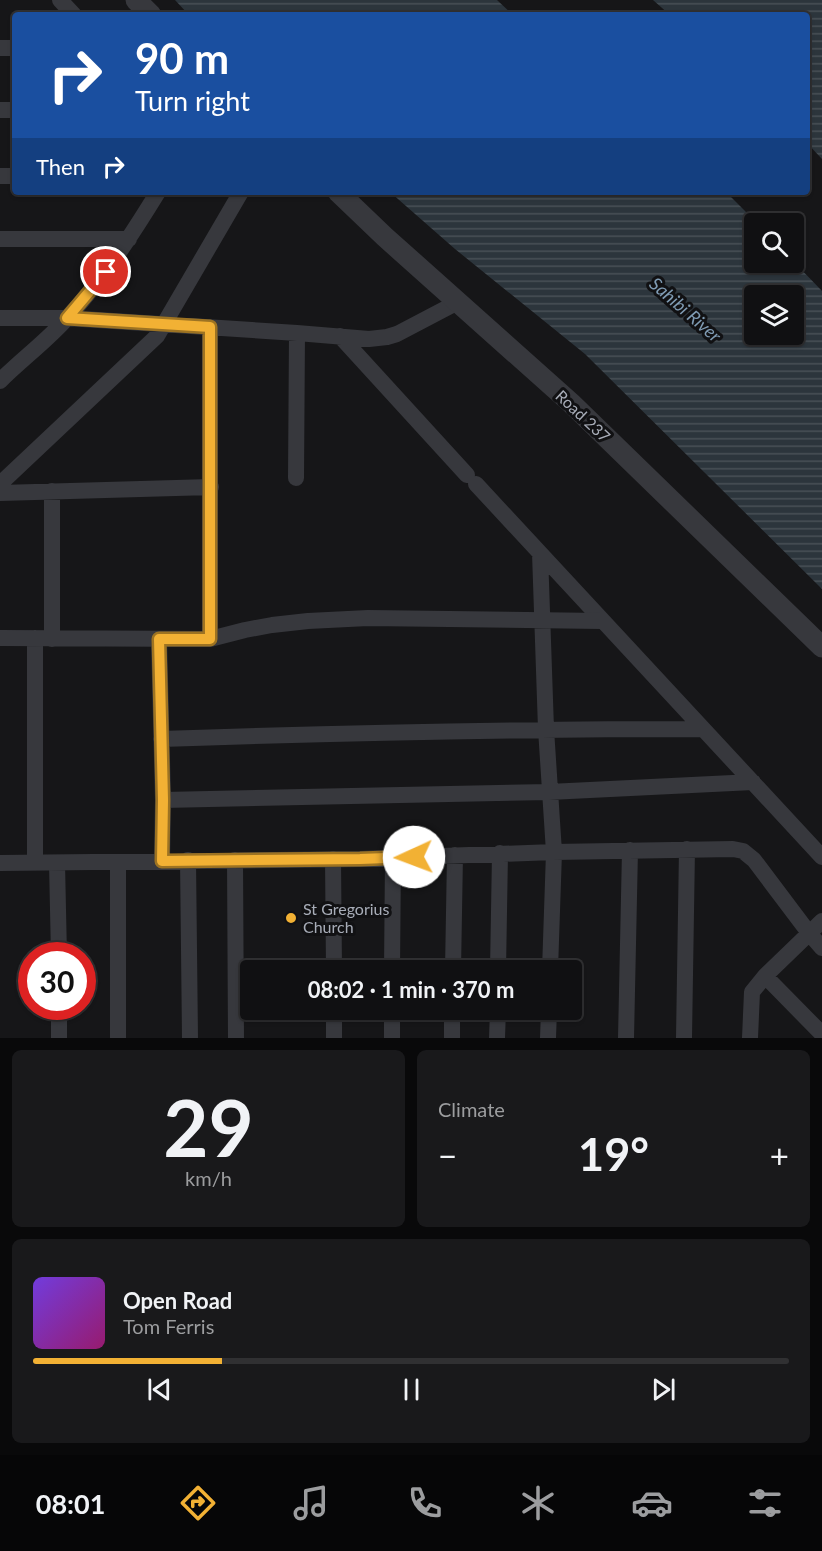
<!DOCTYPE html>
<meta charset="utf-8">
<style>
body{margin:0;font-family:Lato,sans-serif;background:#19191b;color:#f1f3f6;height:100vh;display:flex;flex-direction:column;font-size:22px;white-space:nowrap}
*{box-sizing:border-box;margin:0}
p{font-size:20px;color:#9c9d9f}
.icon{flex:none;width:33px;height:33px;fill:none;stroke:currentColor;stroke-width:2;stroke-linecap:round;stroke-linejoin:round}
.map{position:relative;height:1038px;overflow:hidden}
.panel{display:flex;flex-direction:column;gap:12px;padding:12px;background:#09090a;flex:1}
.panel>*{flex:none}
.guide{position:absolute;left:12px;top:12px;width:798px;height:183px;border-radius:6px;box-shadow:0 2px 4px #0004,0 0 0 2px #303032;background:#1a4fa0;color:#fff;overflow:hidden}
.buttons{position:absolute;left:744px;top:213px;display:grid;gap:12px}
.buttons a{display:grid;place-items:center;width:60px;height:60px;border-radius:6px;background:#101012;box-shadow:0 2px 4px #0004,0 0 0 2px #303032;font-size:30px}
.speed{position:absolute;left:18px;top:942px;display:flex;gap:12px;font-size:30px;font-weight:700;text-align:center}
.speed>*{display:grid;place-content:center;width:78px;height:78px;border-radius:50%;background:#101012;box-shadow:0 2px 4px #0004,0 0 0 2px #303032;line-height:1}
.speed .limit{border:9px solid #d22;background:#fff;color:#111}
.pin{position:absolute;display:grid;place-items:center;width:51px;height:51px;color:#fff;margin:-26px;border:3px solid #fff;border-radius:50%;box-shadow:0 2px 6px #0007}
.me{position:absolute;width:66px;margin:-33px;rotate:268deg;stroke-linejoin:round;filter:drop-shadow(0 0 4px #0008)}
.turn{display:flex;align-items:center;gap:21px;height:126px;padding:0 24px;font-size:27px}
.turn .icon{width:78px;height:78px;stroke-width:2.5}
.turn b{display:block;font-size:42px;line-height:51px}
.then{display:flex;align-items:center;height:57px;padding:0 24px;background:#0003;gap:12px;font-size:22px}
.big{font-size:45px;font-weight:700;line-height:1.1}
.panel .tile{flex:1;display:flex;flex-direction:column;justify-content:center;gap:9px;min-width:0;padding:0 21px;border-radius:9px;background:#19191b}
.panel .dial{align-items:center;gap:0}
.dial b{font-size:78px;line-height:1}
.song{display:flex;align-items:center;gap:18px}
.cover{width:72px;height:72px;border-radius:9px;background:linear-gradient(135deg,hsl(260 70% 55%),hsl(320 70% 35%))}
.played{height:6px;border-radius:3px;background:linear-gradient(90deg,#f2b134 25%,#303032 25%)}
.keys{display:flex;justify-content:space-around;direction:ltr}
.heat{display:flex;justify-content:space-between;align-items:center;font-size:33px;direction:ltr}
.panel .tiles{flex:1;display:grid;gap:12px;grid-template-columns:1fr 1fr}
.tile:last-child{grid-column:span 2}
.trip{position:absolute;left:240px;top:960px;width:342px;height:60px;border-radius:6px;background:#101012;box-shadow:0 2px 4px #0004,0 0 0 2px #303032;font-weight:700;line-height:60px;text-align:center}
.tab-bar{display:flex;height:96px;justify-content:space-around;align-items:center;background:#060607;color:#9c9d9f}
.tab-bar .icon{width:42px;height:42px}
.tab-bar .current{color:#f2b134}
.tab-bar b{font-size:27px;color:#f1f3f6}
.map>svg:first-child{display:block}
.water{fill:url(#water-rules);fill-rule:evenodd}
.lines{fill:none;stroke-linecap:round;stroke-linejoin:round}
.minor{stroke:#37383d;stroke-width:16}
.tertiary{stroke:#37383d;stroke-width:21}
.route-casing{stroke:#9d7322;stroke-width:15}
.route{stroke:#f2b134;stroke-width:10}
.poi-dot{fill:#f2b134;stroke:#111113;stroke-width:2}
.labels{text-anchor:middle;stroke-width:6;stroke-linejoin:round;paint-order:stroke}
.street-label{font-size:16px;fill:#a8adb8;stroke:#111113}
.poi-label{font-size:16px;fill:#a8adb8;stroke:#111113;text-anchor:start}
.water-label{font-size:18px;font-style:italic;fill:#7f9bb3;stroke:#111113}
</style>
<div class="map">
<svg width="822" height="1038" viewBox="0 0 822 1038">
<defs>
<pattern id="water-rules" width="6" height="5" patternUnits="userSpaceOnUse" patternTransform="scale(1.5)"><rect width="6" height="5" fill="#2c353c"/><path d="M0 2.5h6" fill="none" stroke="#485056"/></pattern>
</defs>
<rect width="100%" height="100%" fill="#161618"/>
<path class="water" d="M175,0H497L513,15H189Z
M653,0H822V159L807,143V15H670Z
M390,192H725L729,195L757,223L754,224V262H794L822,291V589L585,354L455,249ZM754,296H794V334H754Z"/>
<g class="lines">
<path class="minor" d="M60,0L74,15
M0,48H15
M0,110H15
M0,176H15
M0,239H129
M0,318H67L297,333L369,339L387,337L397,334L458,302
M210,327V639
M340,336L467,475
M0,381C22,359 48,340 68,317C103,279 131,236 158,192
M296,478L297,333
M0,484L157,336L241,192
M476,484L822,857
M0,493L211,487
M540,553L546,729L554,852L550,970
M0,638L210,639L245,630L272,625L308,621L368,618L602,621
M52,639V491
M159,639L163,800L162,861
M161,739C342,733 522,729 703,729
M163,800L549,792L753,782
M333,859L334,970
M188,860L190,1038
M235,860L236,1038
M118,862V1038
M0,863L360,859L554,852L733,849L743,851L754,860L809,933L822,948
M35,863V638
M57,863L59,956
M392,970L393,857
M453,970L455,855
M498,970L500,853
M765,976L822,1034
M59,1006V1038
M334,1010V1038
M392,1038V1010
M452,1038V1010
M497,1038L498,1010
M548,1038L549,1010
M626,1038L630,850
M684,1038L687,849
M750,1038L752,992L765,976L822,921"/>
<path class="tertiary" d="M136,0L151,15
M338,192L385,237L571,403L822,647"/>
</g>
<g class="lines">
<g class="route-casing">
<path id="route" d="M106,272L67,318L210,327V639H159L163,800L162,861L360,859L414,857"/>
</g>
<use href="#route" class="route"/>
</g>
<circle class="poi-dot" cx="291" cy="918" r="6"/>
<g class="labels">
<g class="street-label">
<text transform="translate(583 416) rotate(43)" y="6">Road 237</text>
</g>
<g class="poi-label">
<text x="303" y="915">St Gregorius<tspan x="303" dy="18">Church</tspan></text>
</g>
<g class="water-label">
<text transform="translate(685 310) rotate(41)" y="6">Sahibi River</text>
</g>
</g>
</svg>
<div class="buttons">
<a><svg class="icon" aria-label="search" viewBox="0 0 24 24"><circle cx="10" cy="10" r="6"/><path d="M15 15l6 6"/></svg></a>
<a><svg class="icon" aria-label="layers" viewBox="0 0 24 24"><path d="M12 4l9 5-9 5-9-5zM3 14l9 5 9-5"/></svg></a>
</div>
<div class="speed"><div class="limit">30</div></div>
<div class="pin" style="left:106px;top:272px;background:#d93025"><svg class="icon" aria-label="arrive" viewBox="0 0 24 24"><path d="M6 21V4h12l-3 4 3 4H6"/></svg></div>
<svg class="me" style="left:414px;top:857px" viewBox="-20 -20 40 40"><circle r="19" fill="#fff"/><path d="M0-13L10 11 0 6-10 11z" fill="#f2b134"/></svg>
<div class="trip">08:02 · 1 min · 370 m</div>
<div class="guide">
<div class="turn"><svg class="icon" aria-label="right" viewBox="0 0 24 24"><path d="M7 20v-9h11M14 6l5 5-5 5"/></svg><div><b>90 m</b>Turn right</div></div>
<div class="then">Then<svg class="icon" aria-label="right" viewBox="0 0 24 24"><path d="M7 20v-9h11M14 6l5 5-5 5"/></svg></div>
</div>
</div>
<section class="panel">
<div class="tiles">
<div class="tile dial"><b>29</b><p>km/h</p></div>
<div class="tile"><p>Climate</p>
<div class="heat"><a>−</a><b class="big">19°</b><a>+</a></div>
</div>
<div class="tile">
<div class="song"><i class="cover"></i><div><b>Open Road</b><p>Tom Ferris</p></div></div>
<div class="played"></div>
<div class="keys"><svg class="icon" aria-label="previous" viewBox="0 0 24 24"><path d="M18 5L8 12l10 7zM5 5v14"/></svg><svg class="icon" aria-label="pause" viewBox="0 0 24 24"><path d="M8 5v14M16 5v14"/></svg><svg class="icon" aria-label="next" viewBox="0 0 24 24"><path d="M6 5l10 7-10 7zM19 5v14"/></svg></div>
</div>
</div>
</section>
<nav class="tab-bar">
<b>08:01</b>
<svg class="icon current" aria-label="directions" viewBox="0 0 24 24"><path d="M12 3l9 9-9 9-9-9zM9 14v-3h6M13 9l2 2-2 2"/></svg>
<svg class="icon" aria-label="music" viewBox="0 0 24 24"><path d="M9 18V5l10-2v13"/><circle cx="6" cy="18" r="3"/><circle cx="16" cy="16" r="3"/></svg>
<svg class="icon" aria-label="phone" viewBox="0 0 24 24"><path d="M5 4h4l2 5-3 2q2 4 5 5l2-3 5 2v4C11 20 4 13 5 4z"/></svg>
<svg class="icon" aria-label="climate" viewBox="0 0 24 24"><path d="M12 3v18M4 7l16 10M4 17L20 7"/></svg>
<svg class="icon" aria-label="car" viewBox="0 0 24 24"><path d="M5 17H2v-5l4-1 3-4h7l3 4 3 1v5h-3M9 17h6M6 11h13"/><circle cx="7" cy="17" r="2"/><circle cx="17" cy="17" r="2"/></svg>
<svg class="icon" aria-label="filters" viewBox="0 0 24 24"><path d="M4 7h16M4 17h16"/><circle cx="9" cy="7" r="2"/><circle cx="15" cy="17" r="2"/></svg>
</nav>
